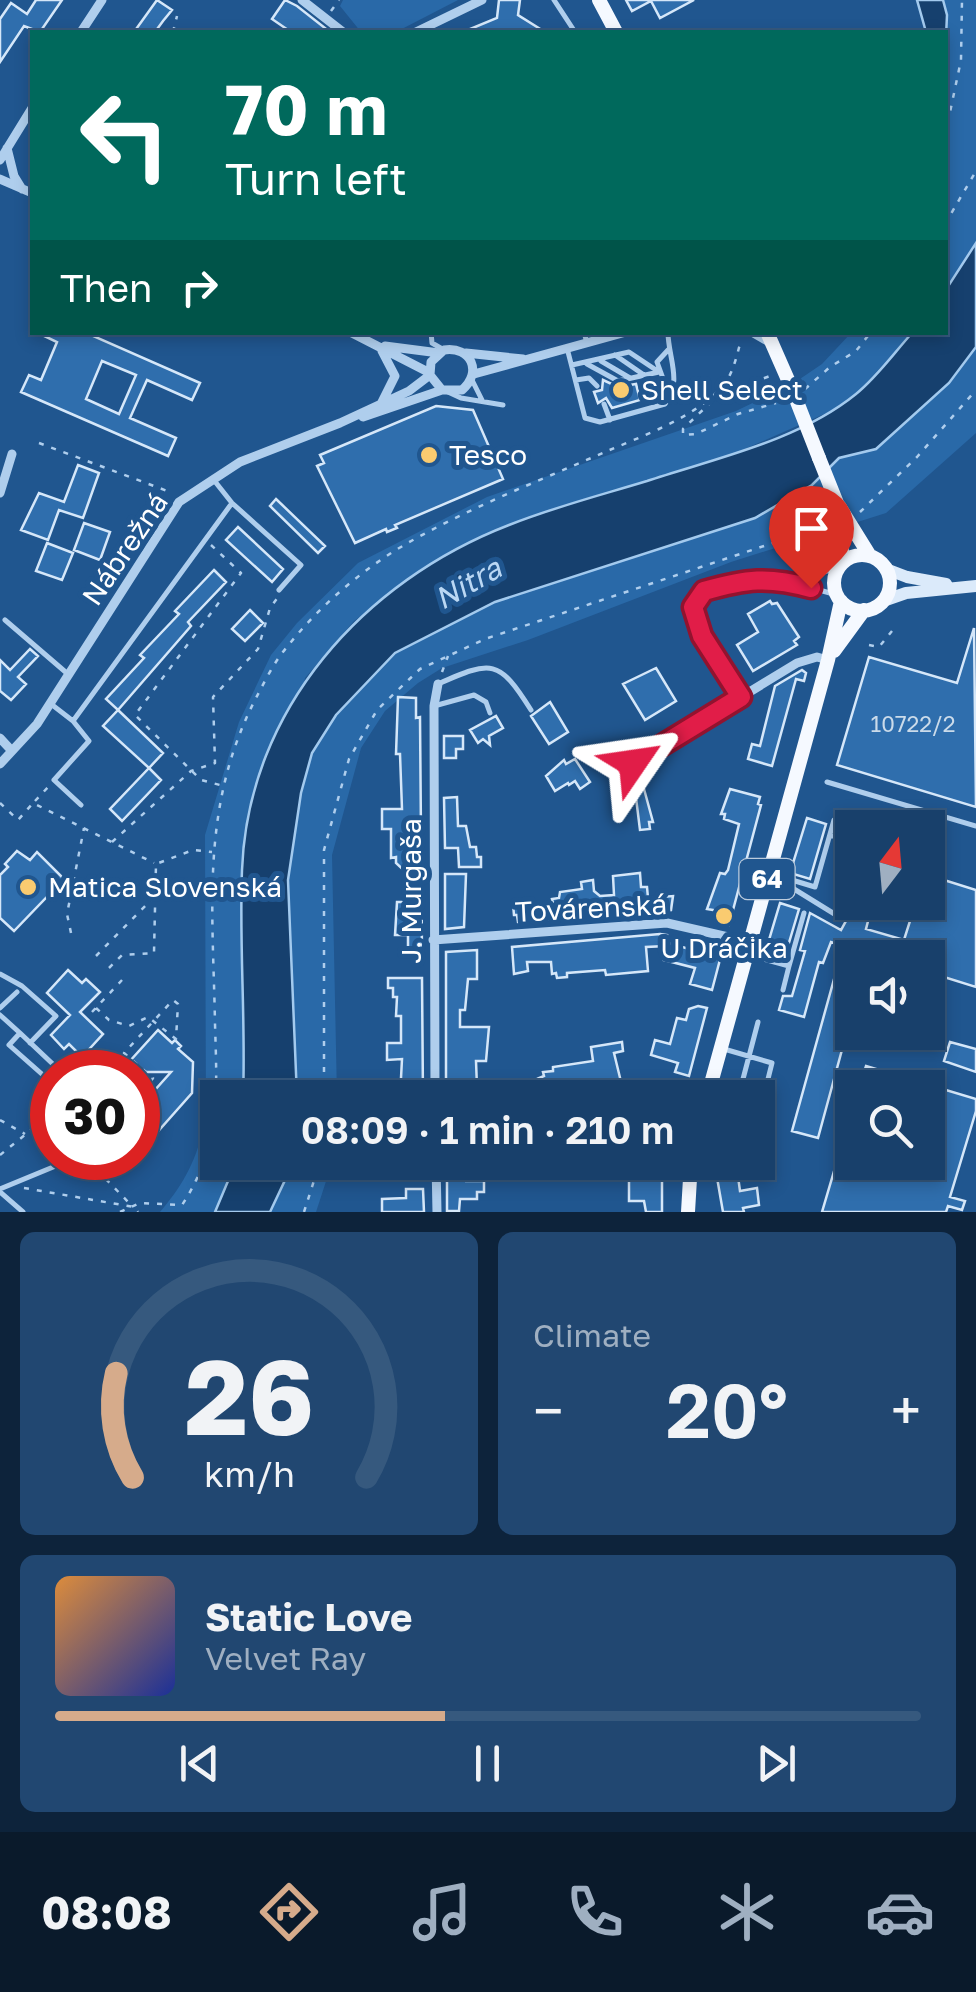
<!DOCTYPE html>
<meta charset="utf-8">
<style>
body{margin:0;font-family:"Golos Text",sans-serif;background:#214771;color:#f1f3f6;height:100vh;display:flex;flex-direction:column;font-size:38px;white-space:nowrap}
*{box-sizing:border-box;margin:0}
p{font-size:32px;color:#9fafc1}
.icon{flex:none;width:55px;height:55px;fill:none;stroke:currentColor;stroke-width:2;stroke-linecap:round;stroke-linejoin:round}
.map{position:relative;height:1212px;overflow:hidden}
.details{display:flex;flex-direction:column;gap:20px;padding:20px;background:#0d233b;flex:1}
.details>*{flex:none}
.top-card{position:absolute;left:30px;top:30px;width:918px;height:305px;border-radius:0px;box-shadow:0 5px 15px #0003,0 0 0 2px #36597e;background:#00695c;color:#fff;overflow:hidden}
.needle{width:65px;rotate:16deg}
.controls{position:absolute;left:835px;top:810px;display:grid;gap:20px}
.controls a{display:grid;place-items:center;width:110px;height:110px;border-radius:0px;background:#18406b;box-shadow:0 5px 15px #0003,0 0 0 2px #36597e;font-size:50px}
.speed{position:absolute;left:30px;top:1050px;display:flex;gap:20px;font-size:50px;font-weight:700;text-align:center}
.speed>*{display:grid;place-content:center;width:130px;height:130px;border-radius:50%;background:#18406b;box-shadow:0 5px 15px #0003,0 0 0 2px #36597e;line-height:1}
.speed .limit{border:15px solid #d22;background:#fff;color:#111}
.pin{position:absolute;display:grid;place-items:center;width:85px;height:85px;color:#fff;margin:-102px -42px;border-radius:50% 50% 50% 0;rotate:-45deg;box-shadow:0 0 10px #0007}
.pin .icon{rotate:45deg}
.me{position:absolute;width:110px;margin:-55px;rotate:58deg;stroke-linejoin:round;filter:drop-shadow(0 0 8px #0008)}
.turn{display:flex;align-items:center;gap:35px;height:210px;padding:0 30px;font-size:45px}
.turn .icon{width:130px;height:130px;stroke-width:2.5}
.turn b{display:block;font-size:70px;line-height:85px}
.then{display:flex;align-items:center;height:95px;padding:0 30px;background:#0003;gap:20px;font-size:38px}
.big{font-size:75px;font-weight:600;line-height:1.1}
.details .widget{flex:1;display:flex;flex-direction:column;justify-content:center;gap:15px;min-width:0;padding:0 35px;border-radius:15px;background:#214771}
.details .dial{align-items:center;gap:0}
.dial svg{height:260px;overflow:visible;fill:none;stroke:#36597e;stroke-width:7;stroke-linecap:round;text-anchor:middle}
.dial text{fill:#f1f3f6;stroke:none}
.song{display:flex;align-items:center;gap:30px}
.cover{width:120px;height:120px;border-radius:15px;background:linear-gradient(135deg,hsl(30 70% 55%),hsl(230 70% 35%))}
.played{height:10px;border-radius:5px;background:linear-gradient(90deg,#d6ab8b 45%,#36597e 45%)}
.keys{display:flex;justify-content:space-around;direction:ltr}
.heat{display:flex;justify-content:space-between;align-items:center;font-size:55px;direction:ltr}
.details .tiles{flex:1;display:grid;gap:20px;grid-template-columns:1fr 1fr}
.widget:last-child{grid-column:span 2}
.trip{position:absolute;left:200px;top:1080px;width:575px;height:100px;border-radius:0px;background:#18406b;box-shadow:0 5px 15px #0003,0 0 0 2px #36597e;font-weight:600;line-height:100px;text-align:center}
.dock{display:flex;height:160px;justify-content:space-around;align-items:center;background:#0a1a2b;color:#9fafc1}
.dock .icon{width:70px;height:70px}
.dock .on{color:#d6ab8b}
.dock b{font-size:45px;color:#f1f3f6}
.map>svg:first-child{display:block}
.green{fill:#2969a8}
.water{fill:#16406e;stroke:#a3caee;stroke-width:2.5}
.building{fill:#2f6ead;stroke:#d5e7f9;stroke-width:2.5;fill-rule:evenodd}
.lines{fill:none;stroke-linecap:round;stroke-linejoin:round}
.path{stroke:#afceed;stroke-width:2.5;stroke-dasharray:5 8;stroke-linecap:butt}
.lane{stroke:#afceed;stroke-width:5}
.street{stroke:#afceed;stroke-width:9}
.secondary{stroke:#dbeafa;stroke-width:12}
.primary{stroke:#f5f9ff;stroke-width:14}
.primary-bridge{stroke:#f5f9ff;stroke-width:14}
.route-casing{stroke:#92132f;stroke-width:25}
.route{stroke:#e11d48;stroke-width:18}
.poi-dot{fill:#facb70;stroke:#20568f;stroke-width:4}
.labels{text-anchor:middle;stroke-width:10;stroke-linejoin:round;paint-order:stroke}
.number-label{font-size:22px;fill:#cbdbea}
.shield{fill:#20568f;stroke:#bcccdd;stroke-width:2.5}
.shield-label{font-size:25px;font-weight:bold;fill:#fff}
.poi-label{font-size:28px;fill:#fff;stroke:#20568f;text-anchor:start}
.street-label{font-size:28px;fill:#fff;stroke:#20568f}
.water-label{font-size:30px;font-style:italic;fill:#bbd8f4;stroke:#20568f}
</style>
<div class="map">
<svg width="976" height="1212" viewBox="0 0 976 1212">
<rect width="100%" height="100%" fill="#20568f"/>
<path class="green" d="M343,0H458L396,32H361L340,6Z
M927,0H976V243L945,291V32Z
M851,333H912L858,392L831,411L738,452L509,525L457,549L421,571L354,621L305,678L246,1025L243,1097L218,1098V1162L236,1163L215,1212H160C187,1180 195,1161 206,1121L205,835L239,722L271,655L297,623L358,563L487,497L736,411L794,383L822,364Z
M976,347V433L886,513L731,562L528,640L442,668L418,683L385,711L361,748L332,855L337,1097L297,1098L288,880L301,793L312,752L336,715L395,653L495,602L755,518L812,486L839,458L876,449L949,383Z
M289,1163H332L316,1212H270L286,1178Z"/>
<path class="water" d="M917,0H943L947,15L945,59V32H926Z
M976,243V347L949,383L876,449L839,458L812,485L755,518L495,602L395,653L336,715L312,753L301,793L288,880L297,1097L243,1098C246,1022 239,946 242,870C248,709 364,581 509,525C554,507 601,495 647,481C716,458 798,441 856,394C877,377 894,353 912,333L945,332V291Z
M236,1162L289,1163L286,1178L270,1212H215Z"/>
<path class="building" d="M36,0H62L40,32L24,26L0,62V19L11,3L27,14Z
M157,0L172,10L163,21L155,32H134Z
M285,0L297,6L330,32H291L272,19Z
M499,0H520L518,15L545,32H463L497,18Z
M626,0H694L660,18L651,1L632,11Z
M36,332H95L93,336L200,383L192,400L147,380L138,400L130,418L176,438L168,456L21,392L29,375L41,380L57,342ZM102,361L136,375L119,414L86,399Z
M603,380L618,387L636,384L640,400L612,408L606,398L598,403L594,392L602,390Z
M436,406L473,410L503,479L395,525L397,528L387,532L386,529L355,543L317,466L324,463L320,455Z
M78,465L99,473L83,518L59,510L48,540L21,530L39,493L64,502Z
M276,499L325,546L318,553L270,506Z
M84,523L110,532L100,560L74,550Z
M238,527L283,569L272,582L226,540Z
M47,543L73,553L62,580L36,571Z
M214,570L226,582L188,622L191,626L118,710L106,699L144,658L140,655L179,614L175,611Z
M770,601L772,604L777,603L799,637L794,641L797,645L753,671L737,645L758,632L748,614Z
M250,610L263,623L245,641L232,629Z
M974,628L976,807L837,765L869,657L957,683Z
M30,649L38,656L18,677L26,684L11,700L0,691V660L10,670Z
M656,668L676,701L645,720L623,684Z
M802,670L806,673L804,681L796,679L772,766L748,759L752,744L760,746L775,686Z
M398,697L416,698V718L420,717L422,954H408V935H395L397,902H407L409,875L396,863V857L391,858V829H382V809H402L400,754H396Z
M550,702L568,732L549,744L531,716Z
M118,710L163,753L149,768L103,726Z
M496,716L503,728L489,736L490,745L483,739L478,743L470,730Z
M444,736H463V749H456V758H444Z
M575,759L590,782L580,789L575,781L569,785L568,783L555,791L546,776L564,760L566,764Z
M149,768L161,780L122,821L110,809Z
M644,789L653,822H649L650,829L640,830L635,790Z
M730,789L760,797L758,804L761,805L729,925L716,922L719,911L707,909L720,873L725,874L728,870L739,824L724,819L725,814H721Z
M457,797L458,826H466L470,847H476L477,857H481V867H459L458,848H445L444,798Z
M807,818L826,824L810,879L790,873Z
M17,851L30,860L37,852L64,879L14,931L0,918V875L8,867L5,864Z
M640,873L641,887H647L648,898L673,896L671,910L518,922L517,915H514L513,904L524,903V906L553,903L552,899L559,898L560,892L582,889L581,882L593,880L594,891L600,896L614,895L613,876Z
M445,874H466L464,927L445,929Z
M928,875L976,890V987L928,972V958H881L831,942L823,963L819,962L804,1017L779,1010L783,996H792L805,951L800,950L810,913L841,930L847,919L849,902H873L866,929L904,940L916,902H928Z
M780,903L799,909L788,946L769,940Z
M660,934L667,935L666,946L646,947L648,971L606,975L605,970L567,973V977L557,978L556,973L552,974L551,962H527L528,971L514,974L512,947Z
M692,939L723,948L712,990L690,984L695,968L664,960L669,943L689,949Z
M477,950V979H468L465,1010H460V1027H489L486,1061H476L477,1087L520,1086V1082L537,1079L544,1076L543,1072L553,1071V1067L593,1061L591,1047L622,1042L623,1051L614,1053L622,1086L553,1098H469L467,1088L446,1089V952Z
M68,970L82,983L86,979L100,992L80,1012L103,1034L82,1057L69,1044L64,1049L51,1035L70,1015L47,993Z
M836,972L852,976V1013L818,1138L792,1131Z
M388,978H422L423,1098L400,1097L402,1059L387,1060V1043H401V1016H396L397,997H393V988H388Z
M698,1006L707,1008L689,1076L675,1072L678,1063L651,1055L655,1040L670,1044L677,1018L686,1020L689,1009Z
M158,1030L172,1043L175,1040L181,1046L178,1049L193,1062L192,1093L138,1154V1109L171,1072H120Z
M950,1042L976,1049V1072L944,1061Z
M866,1066L976,1099V1111L950,1197L965,1201L962,1210L948,1206L946,1212H822L850,1117L852,1162H928V1088H859Z
M634,1162H665L662,1176V1212H646L644,1201H629V1178Z
M736,1162L740,1191L757,1188L759,1205L743,1208L744,1212H723L715,1166Z
M447,1165H462L466,1181H484V1192H477V1199H460L459,1211H447Z
M406,1189H423L424,1212H382V1199L406,1198Z"/>
<g class="lines">
<path class="path" d="M331,11L339,0
M173,32L177,16
M945,136L961,60L962,0
M945,224L976,171
M805,389L830,367L856,351L871,332
M715,396L770,376
M709,400V404L683,429V435L696,434L738,414L776,403
M39,443L170,492
M860,512L917,457L976,390
M211,545L241,573L135,715L201,780L220,785
M869,645L879,647L892,631
M442,672L448,656
M35,801L50,785
M0,803L18,820L33,803L154,863
M112,842L191,771L215,763L213,697L258,649L270,608L278,597
M71,933L67,914L84,828
M96,956L154,897
M109,968L122,955L154,953L156,864L193,850L212,852
M96,1008L109,1020L129,1026L148,1017L176,1039L178,1004L173,1000L124,1053L153,1078L149,1084
M92,1012L122,980
M324,1098V850L349,759L377,710L420,669L485,639L794,536L826,531
M0,1120L25,1134
M0,1155L52,1113
M91,1158L99,1172L132,1206
M24,1188L134,1207L138,1212
M120,1212L140,1203L182,1205C221,1146 217,1092 215,1024C213,908 200,806 256,698C265,681 274,662 287,647C320,605 366,566 413,540C474,506 541,480 605,452C642,436 689,420 718,391C732,378 735,362 740,344
M304,1212L320,1162"/>
<path class="lane" d="M554,0L575,32
M431,332L432,343L444,350
M584,332L587,343
M567,348L585,418L600,422L665,404C683,381 668,358 668,332
M668,350L657,362L669,395
M615,355L644,375
M601,361L630,378
M587,364L618,381L659,372
M572,365L629,352L659,372
M472,380L482,400
M576,380L589,378L597,386
M448,392L461,398L503,405
M604,404L610,420
M213,479L232,503L301,565L279,590
M780,579L837,595
M5,620L69,675
M438,684C492,660 499,659 531,710
M741,697L703,636L693,607L704,591L744,579L812,575L838,568
M51,704L73,721L89,741L54,780L81,805
M434,706L474,695L486,702L490,713
M73,721L232,503
M827,782L976,826
M830,835L852,841
M772,874L815,887L834,820
M787,880L794,889L841,918
M749,955L789,966L804,913
M0,974L22,986L56,1016L30,1043
M783,990L789,966
M0,1008L17,992
M0,1015L20,1033L9,1045L52,1083
M20,1033L57,1068
M724,1049L772,1063L764,1095
M138,1096L144,1089
M738,1098L758,1022
M0,1189L75,1158
M0,1192L23,1212"/>
<path class="street" d="M302,0L343,32
M81,32L102,0
M416,32L482,0
M7,148L14,176L22,189
M0,160L32,108
M0,179L32,193
M350,332L430,373
M752,332L771,343
M385,346L439,353
M466,353L523,359
M474,374L626,332
M381,404L395,376L382,351
M363,417L442,390H462C483,372 471,346 444,350L431,362L430,375L442,390
M0,493L12,454
M0,738L12,751
M633,763L797,663L817,657L828,660
M0,764L37,724L179,502L240,462L340,423L409,391L430,375
M433,940L667,923L750,942
M435,1098L434,706L438,684
M436,1162L437,1212"/>
<path class="secondary" d="M886,569L907,577L946,584
M883,601L906,593L976,586"/>
<path class="primary" d="M599,0L616,32
M767,332L792,389
M819,458L837,503L843,562
M839,506L870,556
M834 583a28 28 0 1 1 56 0a28 28 0 1 1-56 0Z
M834,651L864,610
M707,1098L828,660L841,601
M688,1212L691,1162"/>
<path class="primary-bridge" d="M792,389L819,458"/>
</g>
<g class="lines">
<g class="route-casing">
<path id="route" d="M633,763L741,697L702,636L693,607L704,591C746,579 768,576 811,588"/>
</g>
<use href="#route" class="route"/>
</g>
<g class="poi-dot">
<circle cx="621" cy="390" r="10"/>
<circle cx="429" cy="455" r="10"/>
<circle cx="28" cy="887" r="10"/>
<circle cx="724" cy="916" r="10"/>
</g>
<g class="labels">
<g class="number-label">
<text x="913" y="732">10722/2</text>
</g>
<rect class="shield" x="739.5" y="859" width="55" height="40" rx="8"/>
<g class="shield-label">
<text x="767" y="888">64</text>
</g>
<g class="poi-label">
<text x="641" y="400">Shell Select</text>
<text x="449" y="465">Tesco</text>
<text x="48" y="897">Matica Slovenská</text>
<text x="724" y="958" text-anchor="middle">U Dráčika</text>
</g>
<g class="street-label">
<text transform="translate(125 549) rotate(-56)" y="10">Nábrežná</text>
<text transform="translate(411 891) rotate(-90)" y="10">J. Murgaša</text>
<text transform="translate(591 908) rotate(-3)" y="10">Továrenská</text>
</g>
<g class="water-label">
<text transform="translate(468 584) rotate(-30)" y="10">Nitra</text>
</g>
</g>
</svg>
<div class="controls">
<a><svg class="needle" viewBox="-14 -14 28 28"><path d="M0-13l5 13h-10z" fill="#e53935"/><path d="M0 13l5-13h-10z" fill="#9fafc1"/></svg></a>
<a><svg class="icon" aria-label="sound" viewBox="0 0 24 24"><path d="M4 9h4l5-4v14l-5-4H4zM17 9q2 3 0 6"/></svg></a>
<a><svg class="icon" aria-label="search" viewBox="0 0 24 24"><circle cx="10" cy="10" r="6"/><path d="M15 15l6 6"/></svg></a>
</div>
<div class="speed"><div class="limit">30</div></div>
<div class="pin" style="left:811px;top:588px;background:#d93025"><svg class="icon" aria-label="arrive" viewBox="0 0 24 24"><path d="M6 21V4h12l-3 4 3 4H6"/></svg></div>
<svg class="me" style="left:633px;top:763px" viewBox="-20 -20 40 40"><path d="M0-17L14 15 0 8-14 15z" fill="#e11d48" stroke="#fff" stroke-width="4"/></svg>
<div class="trip">08:09 · 1 min · 210 m</div>
<div class="top-card">
<div class="turn"><svg class="icon" aria-label="left" viewBox="0 0 24 24"><path d="M17 20v-9H6M10 6l-5 5 5 5"/></svg><div><b>70 m</b>Turn left</div></div>
<div class="then">Then<svg class="icon" aria-label="right" viewBox="0 0 24 24"><path d="M7 20v-9h11M14 6l5 5-5 5"/></svg></div>
</div>
</div>
<section class="details">
<div class="tiles">
<div class="widget dial"><svg viewBox="0 0 100 80">
<path d="M14 69A42 42 0 1 1 86 69"/>
<path d="M14 69A42 42 0 0 1 9 37" stroke="#d6ab8b"/>
<text x="50" y="56" font-size="32" font-weight="700">26</text>
<text x="50" y="72" font-size="11">km/h</text>
</svg></div>
<div class="widget"><p>Climate</p>
<div class="heat"><a>−</a><b class="big">20°</b><a>+</a></div>
</div>
<div class="widget">
<div class="song"><i class="cover"></i><div><b>Static Love</b><p>Velvet Ray</p></div></div>
<div class="played"></div>
<div class="keys"><svg class="icon" aria-label="previous" viewBox="0 0 24 24"><path d="M18 5L8 12l10 7zM5 5v14"/></svg><svg class="icon" aria-label="pause" viewBox="0 0 24 24"><path d="M8 5v14M16 5v14"/></svg><svg class="icon" aria-label="next" viewBox="0 0 24 24"><path d="M6 5l10 7-10 7zM19 5v14"/></svg></div>
</div>
</div>
</section>
<nav class="dock">
<b>08:08</b>
<svg class="icon on" aria-label="directions" viewBox="0 0 24 24"><path d="M12 3l9 9-9 9-9-9zM9 14v-3h6M13 9l2 2-2 2"/></svg>
<svg class="icon" aria-label="music" viewBox="0 0 24 24"><path d="M9 18V5l10-2v13"/><circle cx="6" cy="18" r="3"/><circle cx="16" cy="16" r="3"/></svg>
<svg class="icon" aria-label="phone" viewBox="0 0 24 24"><path d="M5 4h4l2 5-3 2q2 4 5 5l2-3 5 2v4C11 20 4 13 5 4z"/></svg>
<svg class="icon" aria-label="climate" viewBox="0 0 24 24"><path d="M12 3v18M4 7l16 10M4 17L20 7"/></svg>
<svg class="icon" aria-label="car" viewBox="0 0 24 24"><path d="M5 17H2v-5l4-1 3-4h7l3 4 3 1v5h-3M9 17h6M6 11h13"/><circle cx="7" cy="17" r="2"/><circle cx="17" cy="17" r="2"/></svg>
</nav>
